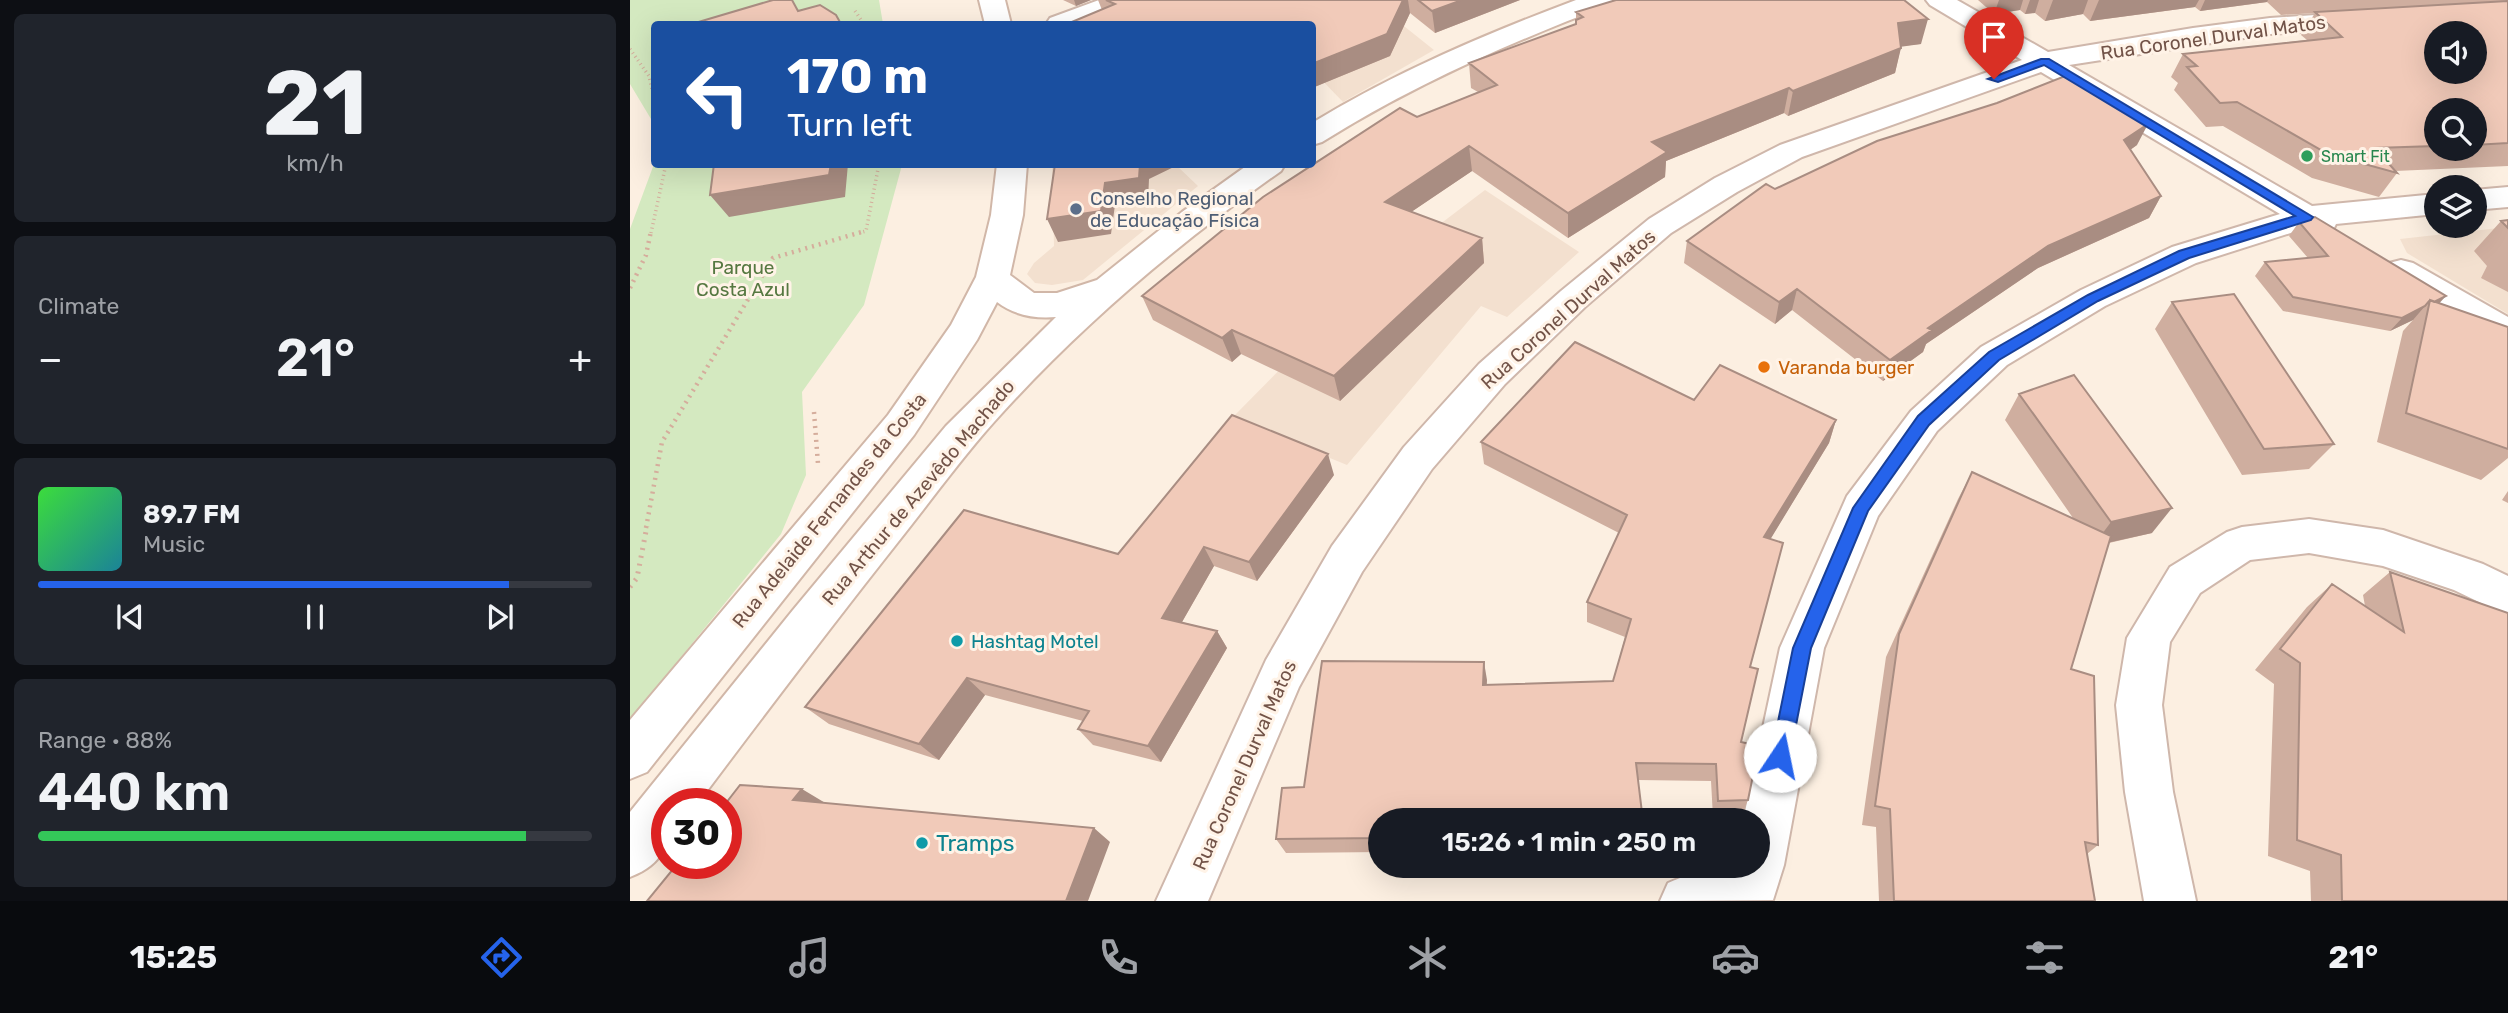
<!DOCTYPE html>
<meta charset="utf-8">
<style>
body{margin:0;font-family:Rubik,sans-serif;background:#20242c;color:#f1f3f6;height:100vh;display:flex;flex-direction:column;font-size:26px;white-space:nowrap}
*{box-sizing:border-box;margin:0}
p{font-size:23px;color:#9ea1a6}
.icon{flex:none;width:38px;height:38px;fill:none;stroke:currentColor;stroke-width:2;stroke-linecap:round;stroke-linejoin:round}
.map{position:relative;flex:1;overflow:hidden}
.side{display:flex;flex-direction:column;gap:14px;padding:14px;background:#0d0f14;width:630px}
.side>*{flex:none}
.top-card{position:absolute;left:21px;top:21px;width:665px;height:147px;border-radius:7px;box-shadow:0 7px 28px #0002;background:#1a4fa0;color:#fff;overflow:hidden}
.tools{position:absolute;left:1794px;top:21px;display:grid;gap:14px}
.tools a{display:grid;place-items:center;width:63px;height:63px;border-radius:50%;background:#171b24;box-shadow:0 7px 28px #0002;font-size:35px}
.speed{position:absolute;left:21px;top:788px;display:flex;gap:14px;font-size:35px;font-weight:700;text-align:center}
.speed>*{display:grid;place-content:center;width:91px;height:91px;border-radius:50%;background:#171b24;box-shadow:0 7px 28px #0002;line-height:1}
.speed .limit{border:10px solid #d22;background:#fff;color:#111}
.pin{position:absolute;display:grid;place-items:center;width:60px;height:60px;color:#fff;margin:-72px -30px;border-radius:50% 50% 50% 0;rotate:-45deg;box-shadow:0 0 7px #0007}
.pin .icon{rotate:45deg}
.me{position:absolute;width:77px;margin:-38px;rotate:11deg;stroke-linejoin:round;filter:drop-shadow(0 0 5px #0008)}
.turn{display:flex;align-items:center;gap:24px;height:147px;padding:0 21px;font-size:32px}
.turn .icon{width:91px;height:91px;stroke-width:2.5}
.turn b{display:block;font-size:49px;line-height:60px}
.big{font-size:52px;font-weight:600;line-height:1.1}
.side .widget{flex:1;display:flex;flex-direction:column;justify-content:center;gap:10px;min-width:0;padding:0 24px;border-radius:10px;background:#20242c}
.side .dial{align-items:center;gap:0}
.dial b{font-size:91px;line-height:1}
.song{display:flex;align-items:center;gap:21px}
.cover{width:84px;height:84px;border-radius:10px;background:linear-gradient(135deg,hsl(120 70% 55%),hsl(190 70% 35%))}
.played{height:7px;border-radius:4px;background:linear-gradient(90deg,#2563eb 85%,#363941 85%)}
.keys{display:flex;justify-content:space-around;direction:ltr}
.heat{display:flex;justify-content:space-between;align-items:center;font-size:38px;direction:ltr}
.charge{height:10px;border-radius:5px;background:linear-gradient(90deg,#34c759 88%,#363941 0)}
.trip{position:absolute;left:738px;top:808px;width:402px;height:70px;border-radius:35px;background:#171b24;box-shadow:0 7px 28px #0002;font-weight:600;line-height:70px;text-align:center}
.tab-bar{display:flex;height:112px;justify-content:space-around;align-items:center;background:#090b0e;color:#9ea1a6}
.tab-bar .icon{width:49px;height:49px}
.tab-bar .selected{color:#2563eb}
.tab-bar b{font-size:32px;color:#f1f3f6}
main{display:flex;flex:1;min-height:0}
.map>svg:first-child{display:block}
.residential{fill:#f3e0cf}
.green{fill:#d4e9c0}
.lines{fill:none;stroke-linecap:round;stroke-linejoin:round}
.street-casing{stroke:#cfb7ab;stroke-width:4}
.secondary-casing{stroke:#d1b7a8;stroke-width:4}
.path-far2{stroke:#d5ad9c;stroke-width:3.5;stroke-dasharray:1 3.5;stroke-linecap:butt}
.path-far1{stroke:#d5ad9c;stroke-width:4.5;stroke-dasharray:2 5;stroke-linecap:butt}
.path{stroke:#d5ad9c;stroke-width:5;stroke-dasharray:2 6;stroke-linecap:butt}
.street{fill:#fff;fill-rule:evenodd}
.secondary{fill:#fff;fill-rule:evenodd}
.wall{fill:#cfae9f;fill-rule:evenodd}
.shaded-wall{fill:#a98d82}
.building{fill:#f1cab9;stroke:#a98d82;stroke-width:2;fill-rule:evenodd}
.route{fill:#2563eb;stroke:#184099;stroke-width:2}
.leisure-dot{fill:#2e9e5b;stroke:#fff3e7;stroke-width:2.5}
.service-dot{fill:#5c6f8a;stroke:#fff3e7;stroke-width:2.5}
.food-dot{fill:#e8710a;stroke:#fff3e7;stroke-width:2.5}
.culture-dot{fill:#0f9aa8;stroke:#fff3e7;stroke-width:2.5}
.labels{text-anchor:middle;stroke-width:6;stroke-linejoin:round;paint-order:stroke}
.far-leisure-label{font-size:16px;fill:#27864d;stroke:#fff3e7;text-anchor:start}
.street-label{font-size:19px;fill:#725348;stroke:#fff3e7}
.service-label{font-size:19px;fill:#4e5e75;stroke:#fff3e7;text-anchor:start}
.park-label{font-size:19px;fill:#567841;stroke:#fff3e7}
.food-label{font-size:19px;fill:#c56008;stroke:#fff3e7;text-anchor:start}
.culture-label{font-size:19px;fill:#0d838f;stroke:#fff3e7;text-anchor:start}
.near-culture-label{font-size:23px;fill:#0d838f;stroke:#fff3e7;text-anchor:start}
</style>
<main>
<section class="side">
<div class="widget dial"><b>21</b><p>km/h</p></div>
<div class="widget"><p>Climate</p>
<div class="heat"><a>−</a><b class="big">21°</b><a>+</a></div>
</div>
<div class="widget">
<div class="song"><i class="cover"></i><div><b>89.7 FM</b><p>Music</p></div></div>
<div class="played"></div>
<div class="keys"><svg class="icon" aria-label="previous" viewBox="0 0 24 24"><path d="M18 5L8 12l10 7zM5 5v14"/></svg><svg class="icon" aria-label="pause" viewBox="0 0 24 24"><path d="M8 5v14M16 5v14"/></svg><svg class="icon" aria-label="next" viewBox="0 0 24 24"><path d="M6 5l10 7-10 7zM19 5v14"/></svg></div>
</div>
<div class="widget"><p>Range · 88%</p><b class="big">440 km</b><div class="charge"></div></div>
</section>
<div class="map">
<svg width="1878" height="901" viewBox="0 0 1878 901">
<rect width="100%" height="100%" fill="#fcefe1"/>
<path class="residential" d="M745,3L804,50L713,102L683,71L682,24Z
M422,165H546L568,186L453,280L422,285L405,283L397,274L404,263L424,246Z
M855,190L949,252L877,317L851,306L717,465L602,418L743,275Z
M1878,227V314L1777,253L1770,239Z"/>
<path class="green" d="M0,0H249L253,24H24V124L0,84Z
M24,164L272,165L234,305L172,392L176,475L151,534L0,720V229Z"/>
<g class="lines">
<g class="street-casing">
<path id="street" d="M469,0H505L501,5L451,24H416L420,18Z
M1296,0H1327L1418,52L1563,28L1640,18L1729,12L1738,15L1742,20L1738,25L1729,28L1640,34L1439,65L1682,206L1806,194V214L1706,224L1702,232L1691,235L1673,229L1566,263L1475,306L1377,365L1307,431L1248,516L1194,648L1154,865L1143,900L1030,901L1038,883C1070,869 1094,866 1129,866V821H1113L1150,648L1217,496L1281,411L1351,347L1451,290L1542,247L1650,214L1411,72L1172,157L1107,192L1041,233L955,307L875,384L802,469L732,572L669,687L578,901H526L636,660L702,546L774,447L849,364L931,291L1019,219L1085,178L1150,145L1392,60L1300,5Z
M1878,187V207L1844,210V190Z
M1771,260L1783,263L1878,317V346L1866,342L1759,279L1754,271L1759,263Z
M1679,519L1753,530L1853,564L1878,576V616L1824,590L1753,566L1679,553L1620,560L1570,593L1540,642L1532,705L1543,792L1566,901H1514L1495,792L1486,705L1497,638L1540,567L1597,532L1612,527Z"/>
</g>
<g class="secondary-casing">
<path id="secondary" d="M349,0H375L381,24H355Z
M946,0H983L979,5C879,43 783,85 692,142L682,145V123C766,72 855,34 946,0Z
M367,164H397L393,215L380,275L404,293H427L467,280L552,212L619,164H655L651,171C547,244 449,327 364,422C330,460 300,502 268,542C200,628 134,715 68,803H37C37,841 40,861 0,877V812L163,610L316,426L426,317C405,319 384,315 367,302L347,340L284,435L17,772L0,779V720L258,415L321,325L346,277L361,215Z"/>
</g>
<path class="path-far2" d="M225,11L234,24
M0,49L19,76L24,98
M21,233L36,164
M229,233L236,231L249,164"/>
<path class="path-far1" d="M0,288L16,255L21,231
M184,412L188,464
M16,528L32,442L143,258L235,231"/>
<path class="path" d="M0,587L7,578L17,526"/>
<use href="#street" class="street"/>
<use href="#secondary" class="secondary"/>
</g>
<path class="wall" d="M433,0H461L446,6Z
M468,0H890L805,33L780,13L760,56L682,88V24L472,10Z
M1348,0H1878V166L1765,171L1767,173L1749,197L1682,178L1593,126L1576,127L1544,90L1548,83L1541,77L1553,54L1677,40L1671,35L1685,13L1651,15L1637,2L1570,11L1565,7L1460,21L1453,14L1415,21L1405,13L1395,14L1390,10L1364,14ZM1806,110H1844V149H1806Z
M946,12L1291,44L1271,46L1265,73L1158,116L1154,113L1036,161L1035,177L938,238L842,171L781,212L852,238L854,263L710,401L611,354L602,362L523,320L512,296L787,117L848,92L841,88L839,63L946,24Z
M1507,145L1500,150L1531,196L1519,218L1408,268L1296,344L1293,352L1253,381L1162,310L1145,324L1054,263L1057,241L1145,189Z
M1878,220V292L1851,278L1857,266L1844,251L1871,221Z
M1669,222L1809,303L1878,327V458L1851,480L1747,442L1773,331L1783,320L1760,331L1653,311L1625,276L1635,262L1678,258L1659,236Z
M1542,302L1704,444L1679,469L1612,475L1525,329Z
M1389,394L1522,533L1479,543L1441,669L1468,845L1457,854L1465,901H1249L1246,827L1232,825L1256,657L1328,499L1342,472L1443,518L1375,420Z
M1064,400L1206,420L1199,443L1140,539L1120,667L1111,742L1118,800L1111,816L1083,817L1081,781L1008,780L751,821V852L656,853L646,839L674,787L854,662L856,685L983,681L995,637L957,622V602L989,533L854,464L851,442Z
M704,475L627,581L584,566L552,622L587,631L597,648L531,762L463,745L448,729L453,721L355,695L309,760L199,724L175,707Z
M1878,491V503L1872,500Z
M1760,572L1878,901H1681L1680,871L1638,856L1644,684L1625,670L1677,607L1702,584L1735,606L1733,595Z
M865,866H913L866,874Z"/>
<path class="shaded-wall" d="M444,0H461L446,6Z
M773,0H778L780,13L760,56L682,88V64Z
M832,0H890L805,33L802,11Z
M1369,0H1393L1390,10L1364,14Z
M1400,0H1409L1405,13L1395,14Z
M1423,0H1458L1453,14L1415,21Z
M1469,0H1569L1565,7L1460,21Z
M1575,0H1638L1637,2L1570,11Z
M1298,19L1291,44L1262,48L1268,23Z
M1271,48L1265,73L1158,116L1163,91Z
M1159,88L1154,113L1036,161L1035,177L938,238V213L1022,142Z
M1518,124L1507,145L1483,162L1494,140Z
M839,146L842,171L759,227L755,202Z
M201,164H218L215,197L99,217L80,195Z
M510,164H550L519,179L518,201L485,205L481,234L428,242L417,219L475,183Z
M1531,196L1519,218L1408,268L1296,344L1293,352L1253,381L1260,360L1298,328L1418,246Z
M852,238L854,263L710,401L704,376Z
M1167,289L1162,310L1145,324L1149,302Z
M1816,296L1803,310L1800,304Z
M1795,306L1783,320L1760,331L1772,318Z
M602,330L611,354L602,362L592,338Z
M1206,420L1199,443L1129,558L1134,537Z
M698,454L704,475L627,581L619,562Z
M1542,508L1522,533L1463,546L1481,522Z
M574,547L584,566L544,636L532,618Z
M587,631L597,648L531,762L518,746Z
M854,662L857,680L856,703L853,685Z
M337,678L355,695L309,760L289,744Z
M172,789L197,804L163,800Z
M464,828L480,842L458,901H436Z"/>
<path class="building" d="M143,0H162L168,11L190,5L206,15L211,24H66L65,23Z
M476,0H773L757,34L682,64V24H437L485,4Z
M788,0H832L802,11Z
M986,0H1274L1298,19L1268,23L1271,48L1163,91L1159,88L1022,142L1037,152L938,213L839,146L755,202L852,238L704,376L602,330L592,338L512,296L633,197L770,108L787,117L867,85L839,63L946,24V20L953,17L946,12Z
M1878,1V143L1844,145V110H1806V146L1745,148L1767,173L1698,154L1607,102L1590,103L1557,67L1567,66L1553,54L1712,37L1685,12ZM1806,33H1844V72H1806Z
M1440,74L1518,124L1494,140L1531,196L1418,246L1298,328L1302,330L1260,360L1167,289L1149,302L1057,241L1136,184L1145,189L1247,141L1367,103Z
M84,164H201L199,175L80,195Z
M425,164H510L509,178L475,183L471,211L417,219Z
M1685,217L1816,296L1804,302L1800,300L1795,306L1772,318L1663,297L1635,262L1698,256L1669,222Z
M1878,220V228L1871,221Z
M1604,294L1704,444L1634,449L1542,302Z
M1800,300L1878,327V449L1776,413Z
M945,342L1064,400L1090,365L1206,420L1134,537L1153,543L1120,667L1128,669L1111,742L1129,746L1118,800L1088,801L1086,764L1006,763L1013,821H751V838L646,839L652,788L674,787L692,661L854,662L853,685L983,681L1001,619L957,602L997,515L851,442Z
M1444,375L1542,508L1481,522L1389,394Z
M602,415L698,454L619,562L574,547L532,618L587,631L518,746L448,729L459,711L337,678L289,744L175,707L334,510L488,554Z
M1342,472L1481,536L1441,669L1464,676L1468,845L1455,842L1465,901H1264L1260,809L1245,806L1269,634Z
M1760,572L1878,613V901H1712L1711,855L1667,840L1670,663L1650,649L1702,584L1774,632Z
M110,785L172,789L163,800L464,828L436,901H17L48,863H96V803Z"/>
<path class="route" d="M1411,59H1419L1683,217L1681,220L1559,258L1468,301L1369,360L1299,425L1238,511L1181,648L1160,756L1157,763L1150,766L1144,763L1141,756L1163,648L1223,508L1288,416L1359,352L1458,295L1549,251L1665,216L1414,65L1368,82L1358,79Z"/>
<circle class="leisure-dot" cx="1677" cy="156" r="7"/>
<circle class="service-dot" cx="446" cy="209" r="7"/>
<circle class="food-dot" cx="1134" cy="367" r="7"/>
<g class="culture-dot">
<circle cx="327" cy="641" r="7"/>
<circle cx="292" cy="843" r="7"/>
</g>
<g class="labels">
<g class="far-leisure-label">
<text x="1691" y="162">Smart Fit</text>
</g>
<g class="street-label">
<text transform="translate(1583 37) rotate(-8)" y="7">Rua Coronel Durval Matos</text>
<text transform="translate(938 309) rotate(-42)" y="7">Rua Coronel Durval Matos</text>
<text transform="translate(288 492) rotate(-50)" y="7">Rua Arthur de Azevêdo Machado</text>
<text transform="translate(199 510) rotate(-51)" y="7">Rua Adelaide Fernandes da Costa</text>
<text transform="translate(614 765) rotate(-66)" y="7">Rua Coronel Durval Matos</text>
</g>
<g class="service-label">
<text x="460" y="205">Conselho Regional<tspan x="460" dy="22">de Educação Física</tspan></text>
</g>
<g class="park-label">
<text x="113" y="274">Parque<tspan x="113" dy="22">Costa Azul</tspan></text>
</g>
<g class="food-label">
<text x="1148" y="374">Varanda burger</text>
</g>
<g class="culture-label">
<text x="341" y="648">Hashtag Motel</text>
</g>
<g class="near-culture-label">
<text x="306" y="851">Tramps</text>
</g>
</g>
</svg>
<div class="tools">
<a><svg class="icon" aria-label="sound" viewBox="0 0 24 24"><path d="M4 9h4l5-4v14l-5-4H4zM17 9q2 3 0 6"/></svg></a>
<a><svg class="icon" aria-label="search" viewBox="0 0 24 24"><circle cx="10" cy="10" r="6"/><path d="M15 15l6 6"/></svg></a>
<a><svg class="icon" aria-label="layers" viewBox="0 0 24 24"><path d="M12 4l9 5-9 5-9-5zM3 14l9 5 9-5"/></svg></a>
</div>
<div class="speed"><div class="limit">30</div></div>
<div class="pin" style="left:1364px;top:79px;background:#d93025"><svg class="icon" aria-label="arrive" viewBox="0 0 24 24"><path d="M6 21V4h12l-3 4 3 4H6"/></svg></div>
<svg class="me" style="left:1150px;top:756px" viewBox="-20 -20 40 40"><circle r="19" fill="#fff"/><path d="M0-13L10 11 0 6-10 11z" fill="#2563eb"/></svg>
<div class="trip">15:26 · 1 min · 250 m</div>
<div class="top-card">
<div class="turn"><svg class="icon" aria-label="left" viewBox="0 0 24 24"><path d="M17 20v-9H6M10 6l-5 5 5 5"/></svg><div><b>170 m</b>Turn left</div></div>
</div>
</div>
</main>
<nav class="tab-bar">
<b>15:25</b>
<svg class="icon selected" aria-label="directions" viewBox="0 0 24 24"><path d="M12 3l9 9-9 9-9-9zM9 14v-3h6M13 9l2 2-2 2"/></svg>
<svg class="icon" aria-label="music" viewBox="0 0 24 24"><path d="M9 18V5l10-2v13"/><circle cx="6" cy="18" r="3"/><circle cx="16" cy="16" r="3"/></svg>
<svg class="icon" aria-label="phone" viewBox="0 0 24 24"><path d="M5 4h4l2 5-3 2q2 4 5 5l2-3 5 2v4C11 20 4 13 5 4z"/></svg>
<svg class="icon" aria-label="climate" viewBox="0 0 24 24"><path d="M12 3v18M4 7l16 10M4 17L20 7"/></svg>
<svg class="icon" aria-label="car" viewBox="0 0 24 24"><path d="M5 17H2v-5l4-1 3-4h7l3 4 3 1v5h-3M9 17h6M6 11h13"/><circle cx="7" cy="17" r="2"/><circle cx="17" cy="17" r="2"/></svg>
<svg class="icon" aria-label="filters" viewBox="0 0 24 24"><path d="M4 7h16M4 17h16"/><circle cx="9" cy="7" r="2"/><circle cx="15" cy="17" r="2"/></svg>
<b>21°</b>
</nav>
